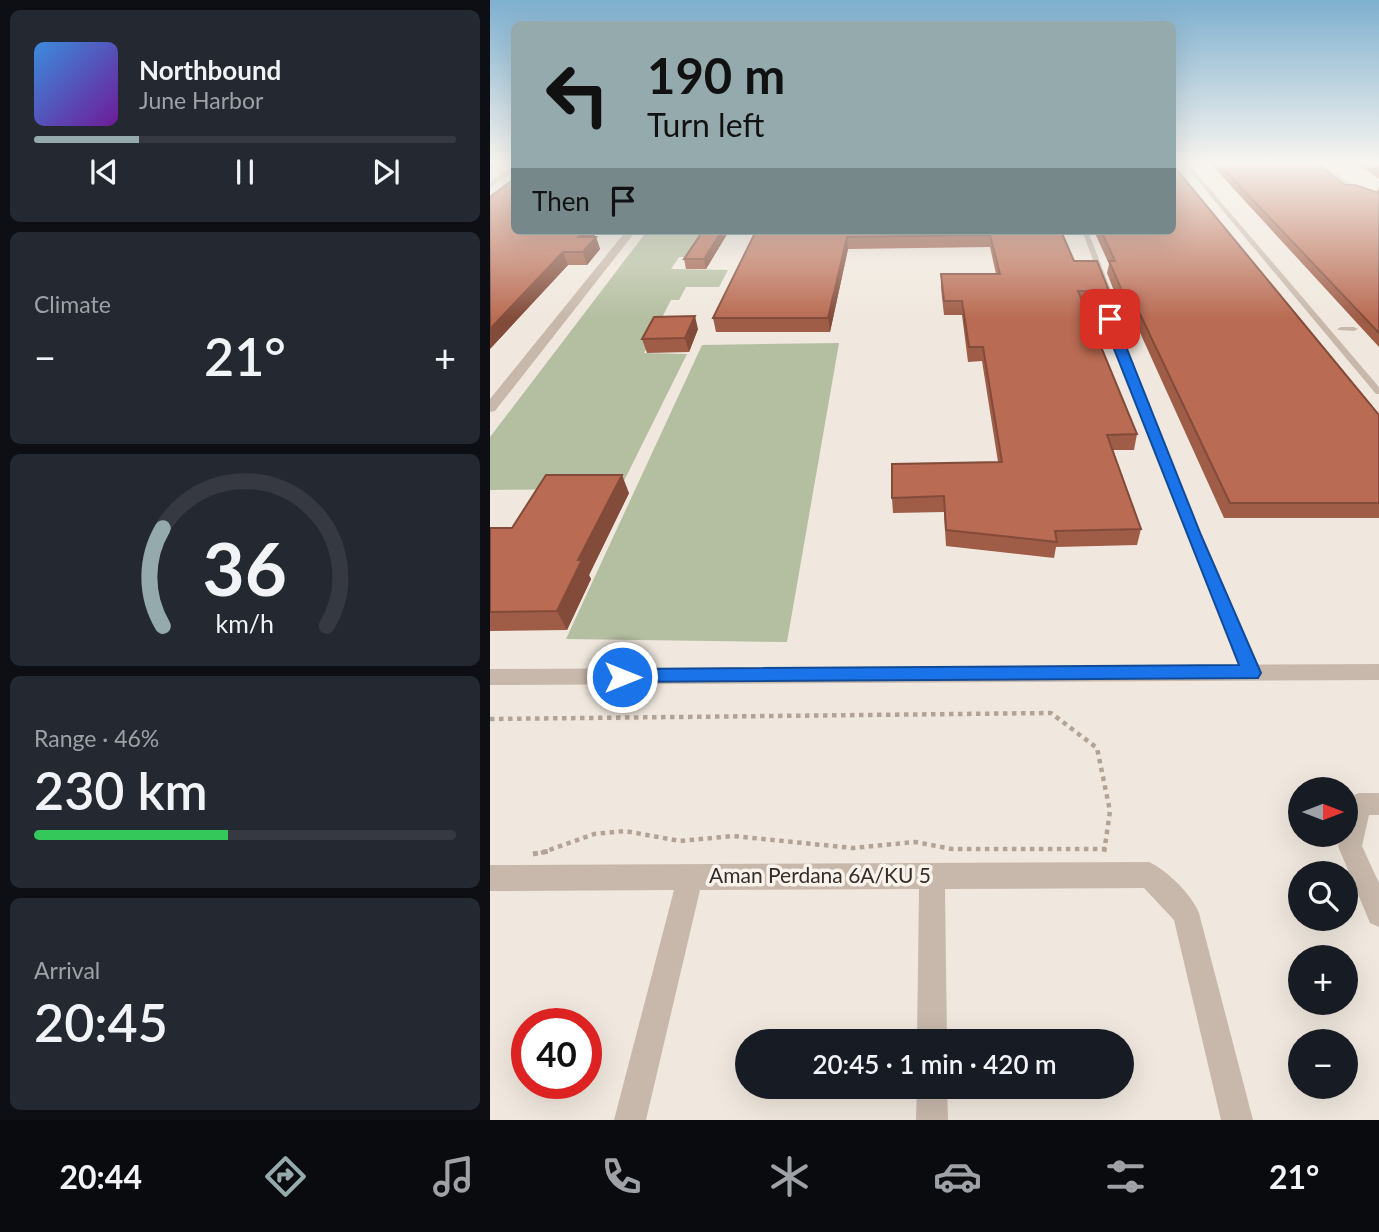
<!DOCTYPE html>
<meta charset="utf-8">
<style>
body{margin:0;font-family:Lato,sans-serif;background:#242831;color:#f1f3f6;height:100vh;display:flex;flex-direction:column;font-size:26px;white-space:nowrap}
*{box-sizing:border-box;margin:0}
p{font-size:23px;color:#9ea1a6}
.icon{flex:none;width:38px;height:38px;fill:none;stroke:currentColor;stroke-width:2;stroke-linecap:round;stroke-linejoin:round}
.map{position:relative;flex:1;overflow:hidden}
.panel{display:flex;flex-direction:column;gap:10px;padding:10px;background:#0d0f14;width:490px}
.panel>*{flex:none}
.hud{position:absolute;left:21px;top:21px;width:665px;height:214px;border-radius:10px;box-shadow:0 7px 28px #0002;background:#95aaad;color:#111;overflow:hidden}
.needle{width:46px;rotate:90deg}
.tools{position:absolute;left:798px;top:777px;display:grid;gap:14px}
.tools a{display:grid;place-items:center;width:70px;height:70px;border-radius:50%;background:#171b24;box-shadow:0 7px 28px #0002;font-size:35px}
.speed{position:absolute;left:21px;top:1008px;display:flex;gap:14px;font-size:35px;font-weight:700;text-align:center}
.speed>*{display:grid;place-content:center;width:91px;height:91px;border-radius:50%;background:#171b24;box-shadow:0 7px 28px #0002;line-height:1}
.speed .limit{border:10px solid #d22;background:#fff;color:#111}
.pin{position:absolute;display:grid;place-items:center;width:60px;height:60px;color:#fff;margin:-30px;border-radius:14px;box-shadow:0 4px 10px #0006}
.me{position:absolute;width:77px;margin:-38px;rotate:90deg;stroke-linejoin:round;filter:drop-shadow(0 0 5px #0008)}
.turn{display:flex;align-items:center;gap:24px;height:147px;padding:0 21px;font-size:32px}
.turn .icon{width:91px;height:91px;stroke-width:2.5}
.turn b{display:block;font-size:49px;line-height:60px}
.then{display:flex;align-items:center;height:66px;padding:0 21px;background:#0003;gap:14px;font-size:26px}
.big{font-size:52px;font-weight:600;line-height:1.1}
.panel .widget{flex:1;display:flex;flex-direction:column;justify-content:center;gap:10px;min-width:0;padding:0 24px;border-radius:10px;background:#242831}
.panel .dial{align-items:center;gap:0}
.dial svg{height:182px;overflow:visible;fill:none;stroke:#363941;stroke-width:7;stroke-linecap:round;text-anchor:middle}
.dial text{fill:#f1f3f6;stroke:none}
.song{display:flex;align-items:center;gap:21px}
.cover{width:84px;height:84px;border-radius:10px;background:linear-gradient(135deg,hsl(210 70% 55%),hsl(280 70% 35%))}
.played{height:7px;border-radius:4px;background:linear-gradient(90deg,#95aaad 25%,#363941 25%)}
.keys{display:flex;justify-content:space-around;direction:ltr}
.heat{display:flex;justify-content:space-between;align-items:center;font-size:38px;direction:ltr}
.charge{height:10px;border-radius:5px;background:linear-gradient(90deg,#34c759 46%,#363941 0)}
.trip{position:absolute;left:245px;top:1029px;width:399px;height:70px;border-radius:35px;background:#171b24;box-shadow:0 7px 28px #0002;font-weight:600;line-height:70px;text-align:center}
.tab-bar{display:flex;height:112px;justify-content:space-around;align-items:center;background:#090b0e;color:#9ea1a6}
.tab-bar .icon{width:49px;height:49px}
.tab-bar .current{color:#95aaad}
.tab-bar b{font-size:32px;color:#f1f3f6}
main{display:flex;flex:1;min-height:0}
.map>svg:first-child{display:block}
.green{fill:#b4bea0}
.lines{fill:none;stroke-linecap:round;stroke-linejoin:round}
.path-far1{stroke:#b3a296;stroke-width:4.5;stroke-dasharray:4.5 4.5;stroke-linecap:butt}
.path{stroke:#b3a296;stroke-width:5;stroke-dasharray:5 5;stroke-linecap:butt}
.service{fill:#c7b8ab;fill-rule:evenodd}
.minor{fill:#c7b8ab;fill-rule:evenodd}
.tertiary{fill:#c7b8ab;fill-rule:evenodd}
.wall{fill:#9f5c47}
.shaded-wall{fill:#824b3a}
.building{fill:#b96b53;stroke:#824b3a;stroke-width:2}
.route{fill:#1a73e8;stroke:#114b97;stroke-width:2}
.labels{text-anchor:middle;stroke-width:7;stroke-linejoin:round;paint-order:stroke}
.near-street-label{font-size:21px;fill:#362d2a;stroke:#f8f2ea}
</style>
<main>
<section class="panel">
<div class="widget">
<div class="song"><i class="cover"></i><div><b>Northbound</b><p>June Harbor</p></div></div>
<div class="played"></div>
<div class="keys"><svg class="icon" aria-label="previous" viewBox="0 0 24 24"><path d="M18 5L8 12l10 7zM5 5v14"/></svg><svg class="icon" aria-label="pause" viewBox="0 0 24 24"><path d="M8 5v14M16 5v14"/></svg><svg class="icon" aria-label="next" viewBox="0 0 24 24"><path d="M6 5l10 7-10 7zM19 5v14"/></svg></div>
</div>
<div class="widget"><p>Climate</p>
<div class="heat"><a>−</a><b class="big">21°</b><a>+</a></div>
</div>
<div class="widget dial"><svg viewBox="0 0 100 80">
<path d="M14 69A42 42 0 1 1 86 69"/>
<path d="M14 69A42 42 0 0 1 14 26" stroke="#95aaad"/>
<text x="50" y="56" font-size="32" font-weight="700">36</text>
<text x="50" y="72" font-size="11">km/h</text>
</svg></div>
<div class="widget"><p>Range · 46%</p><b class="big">230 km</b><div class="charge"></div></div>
<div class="widget"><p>Arrival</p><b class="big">20:45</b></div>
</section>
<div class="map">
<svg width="889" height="1120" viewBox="0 0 889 1120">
<rect width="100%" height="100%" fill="#f0e8de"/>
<path class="green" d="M157,231H214L201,257H189L181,269L238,270L229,287H196L189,300H181L154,353L197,354L130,489L0,490V437Z
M349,343L297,642L76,639L212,345Z"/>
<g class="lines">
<path class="path-far1" d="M0,719L561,713L607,748L620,811L614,853
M51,853L104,834L135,831L190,841L243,836L363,848L425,842L462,849H616"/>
<path class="path" d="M43,854L60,851"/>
<path class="service" d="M692,162H697L889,387V394H886Z
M826,162H831L873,192L889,195V199L869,194Z
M592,231H598L631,316L622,322L767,673L765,676L761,678L757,676L755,673L615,321L624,315Z
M851,327H864L868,329L864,331L849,330L847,329Z"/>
<path class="minor" d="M21,166H24V171L0,188V182Z
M136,231H146L5,411L0,412V399Z
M869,793H889V815H879L872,846L889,883V927L880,923L848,846L850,835H856V810L861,796Z
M659,862C677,870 702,895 709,913L763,1120H731L684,920L654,888L455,889L457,1041H427L429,889L210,890L156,1120H124L184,890L0,891V865Z
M427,1087H457L458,1120H426Z"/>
<path class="tertiary" d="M889,664V680L0,685V669Z"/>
</g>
<path class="wall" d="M719,162H825L855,185L887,192L889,186V347Z
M865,162H889V179Z
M0,197L24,231H109L103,237H106L110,249L97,265H78L0,349Z
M213,231H239L216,269H196L194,259Z
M266,231H571L584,261L619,291L617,304H593L647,434L644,450H623L651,529L647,545L566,547L564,558L456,546L454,512L403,513L402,498L508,462L492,361L478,362L472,315H454L451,288V274H506L500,247L358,249L340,332H226L223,318Z
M604,231H682L889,415V518H734L637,304H629L617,273L619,264Z
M208,329L199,352L157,353L152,339Z
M139,493L99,575L101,579L77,630L0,631V528H22Z"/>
<path class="shaded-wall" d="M0,162H9L0,169Z
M94,231H109L92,249L88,237Z
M232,231H239L216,269L214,259Z
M106,237L110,249L97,265L93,252Z
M357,237L358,249L340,332L338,318Z
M73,252L78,265L0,349V329Z
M205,316L208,329L199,352L195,338Z
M132,475L139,493L99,575L101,579L77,630L67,611L88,560Z"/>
<path class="building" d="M727,162H825L855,185H865L889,193V333Z
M878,162H889V170Z
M682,164L889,415V503H740L639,291H632L619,261H625L611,231H682Z
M24,179V231H94L88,237H106L93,252H73L0,329V197Z
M213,231H232L214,259H194Z
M266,231H571L584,261H607L619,291H588L647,434L617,435L651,529L565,531L567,542L456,530L454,496L402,498V464L512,462L493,347H479L472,301H454L451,274H510L500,235L357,237L338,318H223Z
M205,316L195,338L152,339L164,317Z
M56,475H132L88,560H92L67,611L0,612V528H22Z"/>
<linearGradient id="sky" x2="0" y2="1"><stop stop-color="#7eb0cf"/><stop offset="0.51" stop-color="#f8f5f0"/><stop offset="1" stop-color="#f8f5f0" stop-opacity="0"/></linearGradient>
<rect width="889" height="319" fill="url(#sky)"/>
<path class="route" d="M620,316L625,319L711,535L771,673L768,678L126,682L123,677L126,671L132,669L749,665L613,321Z"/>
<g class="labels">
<g class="near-street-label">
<text x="330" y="883">Aman Perdana 6A/KU 5</text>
</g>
</g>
</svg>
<div class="tools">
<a><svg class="needle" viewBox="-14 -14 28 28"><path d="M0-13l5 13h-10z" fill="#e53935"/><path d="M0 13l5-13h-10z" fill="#9ea1a6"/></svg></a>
<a><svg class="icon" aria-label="search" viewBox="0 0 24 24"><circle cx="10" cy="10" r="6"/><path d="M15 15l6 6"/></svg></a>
<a>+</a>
<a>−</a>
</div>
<div class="speed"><div class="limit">40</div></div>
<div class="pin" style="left:620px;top:319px;background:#d93025"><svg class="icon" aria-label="arrive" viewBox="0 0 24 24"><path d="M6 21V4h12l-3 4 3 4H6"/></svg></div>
<svg class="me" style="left:132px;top:677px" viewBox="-20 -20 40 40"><circle r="17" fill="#1a73e8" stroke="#fff" stroke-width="3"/><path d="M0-11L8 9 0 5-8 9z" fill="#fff"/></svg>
<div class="trip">20:45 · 1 min · 420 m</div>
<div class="hud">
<div class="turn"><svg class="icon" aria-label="left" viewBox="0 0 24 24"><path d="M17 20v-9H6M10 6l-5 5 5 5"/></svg><div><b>190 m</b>Turn left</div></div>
<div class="then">Then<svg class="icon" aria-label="arrive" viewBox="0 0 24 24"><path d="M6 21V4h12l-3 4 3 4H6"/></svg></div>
</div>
</div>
</main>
<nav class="tab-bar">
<b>20:44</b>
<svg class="icon current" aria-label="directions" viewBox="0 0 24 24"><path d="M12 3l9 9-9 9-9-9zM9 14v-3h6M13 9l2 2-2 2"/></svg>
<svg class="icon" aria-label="music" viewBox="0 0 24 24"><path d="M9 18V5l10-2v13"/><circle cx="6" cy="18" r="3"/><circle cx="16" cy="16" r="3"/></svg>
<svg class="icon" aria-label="phone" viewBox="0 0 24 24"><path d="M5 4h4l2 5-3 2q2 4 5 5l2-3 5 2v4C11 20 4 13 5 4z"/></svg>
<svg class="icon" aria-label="climate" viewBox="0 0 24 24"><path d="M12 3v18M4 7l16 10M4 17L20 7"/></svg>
<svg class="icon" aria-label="car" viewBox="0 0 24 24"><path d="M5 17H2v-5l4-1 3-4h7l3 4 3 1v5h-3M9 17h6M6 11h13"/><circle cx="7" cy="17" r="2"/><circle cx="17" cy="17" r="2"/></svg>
<svg class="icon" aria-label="filters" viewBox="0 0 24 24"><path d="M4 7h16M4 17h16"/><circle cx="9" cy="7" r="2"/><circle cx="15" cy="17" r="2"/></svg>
<b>21°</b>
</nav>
